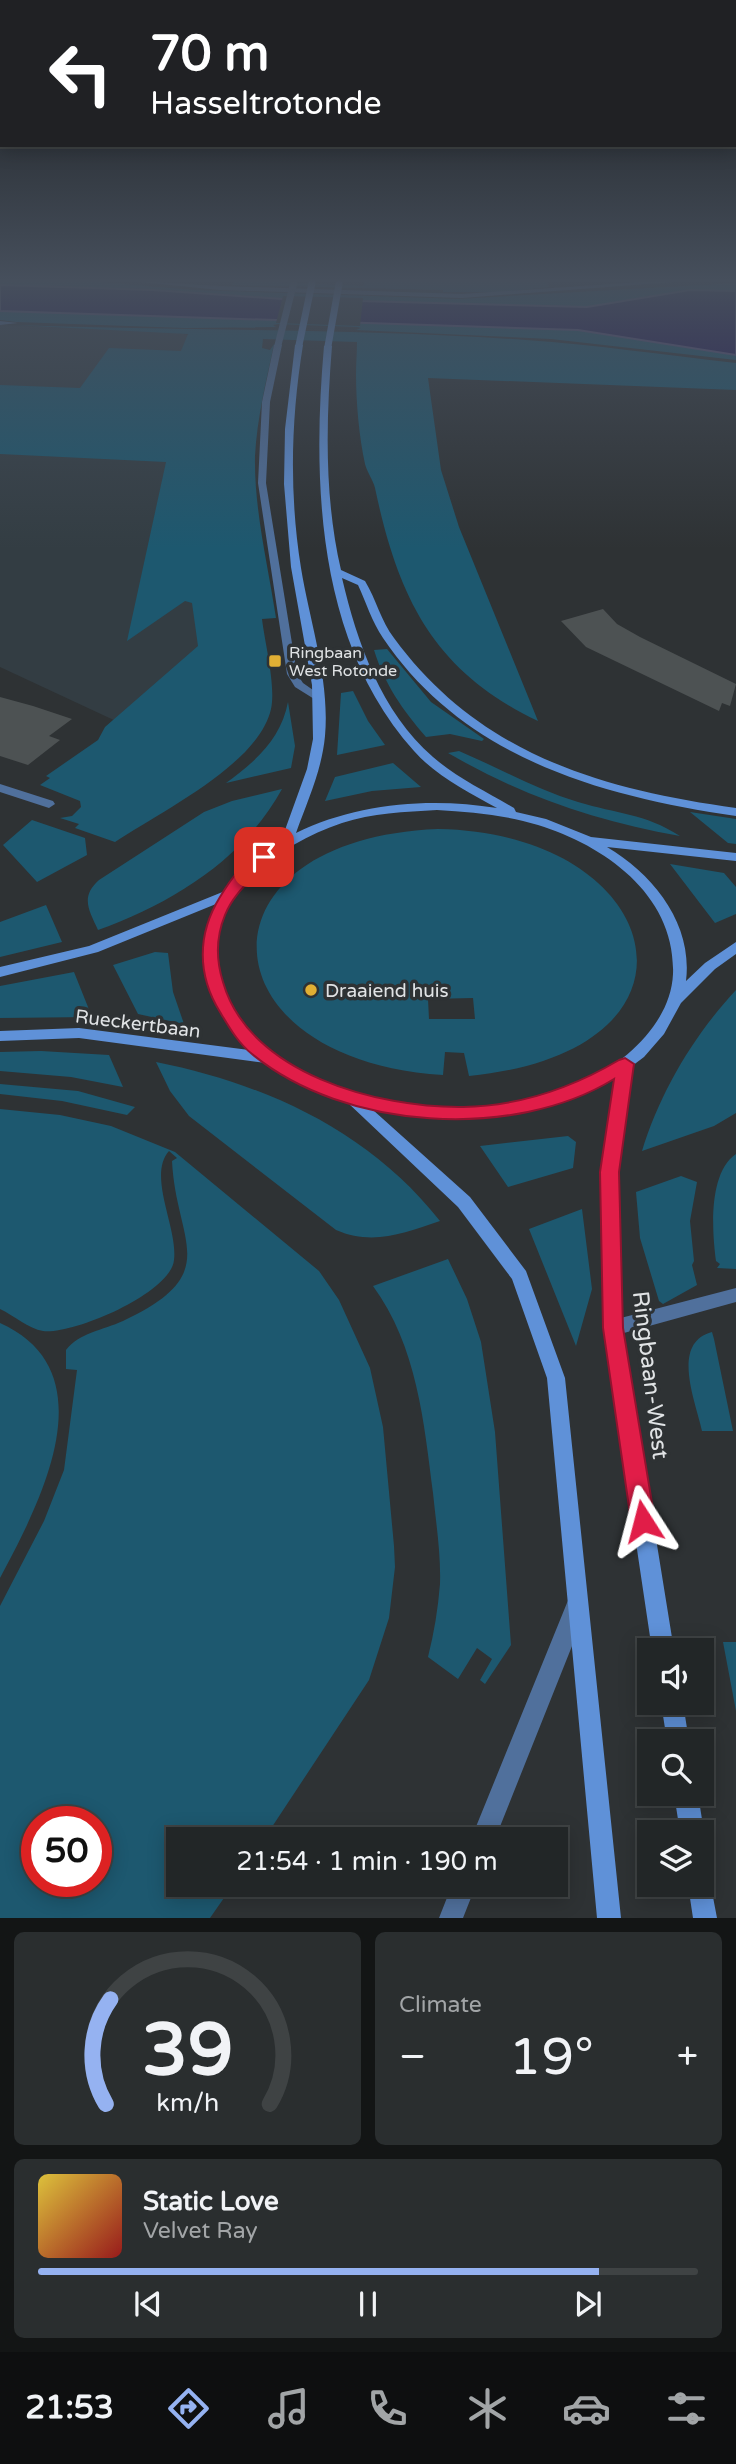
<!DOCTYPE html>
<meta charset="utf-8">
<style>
body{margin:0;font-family:"Varela Round",sans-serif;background:#2a2e2f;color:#f1f3f6;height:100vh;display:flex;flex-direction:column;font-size:26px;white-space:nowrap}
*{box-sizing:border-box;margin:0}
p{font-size:23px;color:#a2a5a7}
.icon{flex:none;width:38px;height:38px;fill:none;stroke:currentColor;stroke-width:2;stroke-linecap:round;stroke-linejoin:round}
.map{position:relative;height:1918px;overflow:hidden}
.side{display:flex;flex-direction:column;gap:14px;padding:14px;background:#131515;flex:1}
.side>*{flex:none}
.banner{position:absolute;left:0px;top:0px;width:737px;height:147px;box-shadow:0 4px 18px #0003,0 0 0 2px #3f4344;background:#202124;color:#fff;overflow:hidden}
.tools{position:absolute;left:637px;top:1638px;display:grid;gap:14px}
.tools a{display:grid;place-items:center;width:77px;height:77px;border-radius:0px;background:#222627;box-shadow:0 4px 18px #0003,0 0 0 2px #3f4344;font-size:35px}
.speed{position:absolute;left:21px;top:1806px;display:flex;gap:14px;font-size:35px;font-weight:700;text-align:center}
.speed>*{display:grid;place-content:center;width:91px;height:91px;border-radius:50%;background:#222627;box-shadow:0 4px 18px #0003,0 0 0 2px #3f4344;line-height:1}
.speed .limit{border:10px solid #d22;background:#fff;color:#111}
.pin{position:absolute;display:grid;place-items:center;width:60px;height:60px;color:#fff;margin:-30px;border-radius:14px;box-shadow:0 4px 10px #0006}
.me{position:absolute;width:77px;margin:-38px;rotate:351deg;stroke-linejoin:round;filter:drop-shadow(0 0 5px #0008)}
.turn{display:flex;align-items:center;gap:24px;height:147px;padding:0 35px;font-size:32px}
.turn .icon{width:91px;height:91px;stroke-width:2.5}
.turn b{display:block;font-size:49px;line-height:60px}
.big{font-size:52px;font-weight:600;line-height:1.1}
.side .tile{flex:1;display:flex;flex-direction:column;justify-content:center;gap:10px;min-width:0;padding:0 24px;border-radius:10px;background:#2a2e2f}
.side .dial{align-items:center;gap:0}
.dial svg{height:182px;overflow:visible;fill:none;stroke:#3f4344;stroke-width:7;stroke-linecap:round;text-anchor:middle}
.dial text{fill:#f1f3f6;stroke:none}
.song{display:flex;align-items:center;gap:21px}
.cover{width:84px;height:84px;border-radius:10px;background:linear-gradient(135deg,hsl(50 70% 55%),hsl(0 70% 35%))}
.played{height:7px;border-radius:4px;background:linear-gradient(90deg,#95b2f1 85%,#3f4344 85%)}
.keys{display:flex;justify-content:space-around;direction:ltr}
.heat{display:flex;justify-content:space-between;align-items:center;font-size:38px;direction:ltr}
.side .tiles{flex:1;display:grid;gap:14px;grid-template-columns:1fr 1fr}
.tile:last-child{grid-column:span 2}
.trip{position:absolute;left:166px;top:1827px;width:402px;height:70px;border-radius:0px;background:#222627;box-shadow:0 4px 18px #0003,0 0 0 2px #3f4344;font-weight:600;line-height:70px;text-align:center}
.tabs{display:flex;height:112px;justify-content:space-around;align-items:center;background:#0e0f10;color:#a2a5a7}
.tabs .icon{width:49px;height:49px}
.tabs .current{color:#95b2f1}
.tabs b{font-size:32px;color:#f1f3f6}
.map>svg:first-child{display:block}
.built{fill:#333d43}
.green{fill:#1d586f;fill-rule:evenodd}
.water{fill:#200f53;stroke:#5a4f7f;stroke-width:2}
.pier{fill:#2e3234}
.building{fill:#4d5253}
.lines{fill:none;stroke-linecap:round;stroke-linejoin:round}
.lane{fill:#50709c;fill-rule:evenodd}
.street{fill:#50709c;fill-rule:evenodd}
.secondary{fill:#5f91d8;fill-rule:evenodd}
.lane-bridge{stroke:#50709c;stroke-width:7}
.secondary-bridge{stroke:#5f91d8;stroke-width:7}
.route{fill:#e11d48;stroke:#92132f;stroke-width:2}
.poi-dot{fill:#e1af34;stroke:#2e3234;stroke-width:2.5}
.labels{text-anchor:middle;stroke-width:7;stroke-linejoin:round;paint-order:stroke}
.far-poi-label{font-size:16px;fill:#e0e3e5;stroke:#2e3234;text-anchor:start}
.poi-label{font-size:19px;fill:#e0e3e5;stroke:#2e3234;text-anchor:start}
.street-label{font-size:19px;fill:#e0e3e5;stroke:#2e3234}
.near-street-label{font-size:23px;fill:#e0e3e5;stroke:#2e3234}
</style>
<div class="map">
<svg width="736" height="1918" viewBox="0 0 736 1918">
<rect width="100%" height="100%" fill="#2e3234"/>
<path class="built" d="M0,325L172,332L195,336L208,642L148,736L0,667Z"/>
<path class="green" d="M0,280H77L194,290L458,299L736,283V291L690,289L587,307L276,298L153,289L0,285Z
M235,280L363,286L365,280H415V283L421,280H546L549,287L503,292H443V290L232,285Z
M0,311L577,330L736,355V360L551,339L356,330L361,328L357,327L278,324L273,325L276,327L185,328L16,322L0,320Z
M12,325C183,331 355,328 526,340C596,345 666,355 736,363V390L428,378L441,470L459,527L538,721C433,671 398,597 375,488C373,480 367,472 365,464C359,437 356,402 356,374C356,363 357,353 357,342L263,339L262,348L270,350L274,344C266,382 257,418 255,456C254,510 268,565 276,618L262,619C265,644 276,686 271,709C259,764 160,812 115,842L75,828L79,824L60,818L72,816L81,807L80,801L40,785L50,778L46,776L98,740L105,727L198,646L192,603L185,601L127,641L166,462L0,454V385L80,388L109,348L181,351L188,334Z
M387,649L431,702L484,739L482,741L450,734L426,737C402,709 385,685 374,650Z
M353,691L368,721L385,745L337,755L341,693Z
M288,702L295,746L291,768L226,783C255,762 281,739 288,702Z
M459,751C499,768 536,789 578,802C617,814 644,813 680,836C596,821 522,796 448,753Z
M393,763L421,787L372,791L325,801L335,777Z
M282,789C243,860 172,903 98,930C89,910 80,897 99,880L204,812L232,801Z
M690,812L736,819V844L728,843Z
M32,820L85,838L87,855L37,882L3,845Z
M438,829C667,833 725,1051 469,1076L464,1053L445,1052L443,1075C201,1060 190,839 438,829ZM473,998L475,1019H429L428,999Z
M670,864L724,873L736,887V914L715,923Z
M46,905L62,942L0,957V922Z
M155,952L168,953L173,992L184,1024L138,1014L113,965Z
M74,972L92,1017L0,1018V986Z
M736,990V1113L714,1126L642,1151C660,1092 694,1035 736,990Z
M41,1051L109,1055L123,1087L71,1077L0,1071V1052Z
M156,1062C266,1084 369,1131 440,1221C404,1233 373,1246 336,1230L189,1116L170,1091Z
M0,1084L78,1091L135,1107L127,1115L62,1101L0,1094Z
M0,1109L60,1115L111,1126L175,1152L319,1271L339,1300L370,1368L383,1427L394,1546L395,1567L389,1618L369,1680L264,1839H178V1885H233L210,1918H0V1606L44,1521L64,1470L77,1370L66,1369V1350C79,1333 103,1330 123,1321C225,1273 176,1243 172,1161L177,1158L169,1151C147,1176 178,1228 174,1260C171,1293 73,1335 43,1331C29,1329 13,1315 0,1309ZM37,1822H96V1881H37Z
M568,1136L576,1142L573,1168L508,1187L480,1146Z
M736,1154V1269L717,1268L720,1264L716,1261C712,1232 708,1173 736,1154Z
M681,1176L697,1182L690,1221L694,1261L692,1265L697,1285L663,1304L659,1301L640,1238L636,1192Z
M582,1209L592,1289L576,1346L529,1229Z
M448,1259L467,1299L481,1342L495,1432L511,1645L485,1684L480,1680L492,1659L477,1648L458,1679L428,1657C434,1633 438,1609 440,1584C441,1554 436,1523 433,1493C424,1422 417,1346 373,1286Z
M0,1323C110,1372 39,1505 0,1578Z
M712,1332L714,1339L733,1431H702C696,1402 670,1343 712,1332Z
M723,1642H736V1711Z"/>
<path class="water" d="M0,285L153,290L283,299L587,307L690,290L736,291V355L578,330L0,311Z"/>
<path class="pier" d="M283,296L363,298L360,326L276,323Z"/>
<path class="building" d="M603,609L617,624L640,637L736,684L730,706L722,703L719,711L586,647L561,621Z
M0,697L33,706L72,719L49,736L60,740L28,765L0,756Z"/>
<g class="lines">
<path class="lane" d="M278,343L282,345L270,402L266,483L297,674L303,683L323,697V701L319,702L295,687L287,674L258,483L262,402L274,345Z
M577,1595L585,1598L588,1606L495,1839H471L569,1598Z
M452,1885H476L463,1918H439Z"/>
<path class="street" d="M120,280L220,286L462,294L670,280L687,281L462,298L220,290Z
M0,321L18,323L0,325Z
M0,784L53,801L55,804L49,808L0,792Z
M736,1288V1302L613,1336L607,1333L604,1328L607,1323L613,1320Z"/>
<path class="secondary" d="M299,343L303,345C291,419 289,493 301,568C310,623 330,680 325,736C322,770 307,802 296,833C356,803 431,797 497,808C468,792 436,776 414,751C317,643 312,483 324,346L328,344L332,346C326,420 324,497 341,570L365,581C376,599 381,621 394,638C479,754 600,789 736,808V816C600,796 464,758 383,638C372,622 366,602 358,585L342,578C357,642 381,712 433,757C457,778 487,792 514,808L516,812L546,819L591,837L736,853V861L607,847C654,875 693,924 686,981L705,963L736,942V954L715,969L681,1003L664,1034L644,1057L632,1066L617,1172L622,1328L674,1650H652L604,1328L601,1172L615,1079C541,1122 455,1124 373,1110L470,1197L526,1271L565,1378L621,1918H597L547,1378L512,1279L458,1207L347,1102L322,1094L285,1077L266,1063L79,1038L0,1041V1031L79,1028L249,1050C207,1003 189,965 216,904L98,952L0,977V967L89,946L225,891L236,876L257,857L281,841L307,769L313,739L312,685L291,567L284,484L285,429L295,345ZM437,810C471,812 505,815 538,825C606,846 676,896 673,974C671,1022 626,1062 586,1081C496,1124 361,1115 279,1058C264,1047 247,1033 236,1016C180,923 257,852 342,823C372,813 405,812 437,810Z
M661,1703H683L689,1741H667Z
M674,1794H698L704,1832L702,1837V1832H680Z
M702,1873L709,1876L717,1918H693L688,1885H702Z"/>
<path class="lane-bridge" d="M278,345L294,282"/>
<path class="secondary-bridge" d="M299,345L312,283
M328,346L339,284"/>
</g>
<linearGradient id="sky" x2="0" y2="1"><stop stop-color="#191c1d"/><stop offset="0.51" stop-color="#464f5c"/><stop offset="1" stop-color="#464f5c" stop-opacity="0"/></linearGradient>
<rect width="736" height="549" fill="url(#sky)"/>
<path class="route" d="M264,852L271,857C256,877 235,890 225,915C216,937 216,960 223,982C249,1074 378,1108 463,1107C520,1106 570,1089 619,1060L625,1058L634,1064L619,1172L623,1328L655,1521L651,1528L643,1532L635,1528L631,1521L603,1328L600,1172L614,1079C513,1141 344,1130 252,1054C238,1043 229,1027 220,1012C197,975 197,934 220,897C229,882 246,857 264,852Z"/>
<g class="poi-dot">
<rect x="268" y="654" width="14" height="14" rx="3.5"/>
<circle cx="311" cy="990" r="7"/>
</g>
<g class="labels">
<g class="far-poi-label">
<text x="289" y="658">Ringbaan<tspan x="289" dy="18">West Rotonde</tspan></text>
</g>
<g class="poi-label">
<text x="325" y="997">Draaiend huis</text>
</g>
<g class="street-label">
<text transform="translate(138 1023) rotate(7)" y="7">Rueckertbaan</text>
</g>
<g class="near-street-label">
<text transform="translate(651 1375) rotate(83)" y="8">Ringbaan-West</text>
</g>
</g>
</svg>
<div class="tools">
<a><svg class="icon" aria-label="sound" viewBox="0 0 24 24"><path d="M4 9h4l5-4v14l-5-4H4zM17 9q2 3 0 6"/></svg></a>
<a><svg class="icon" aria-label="search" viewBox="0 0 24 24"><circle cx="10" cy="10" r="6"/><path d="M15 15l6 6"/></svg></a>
<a><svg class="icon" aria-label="layers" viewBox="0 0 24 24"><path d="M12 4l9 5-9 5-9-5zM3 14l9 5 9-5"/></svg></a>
</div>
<div class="speed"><div class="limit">50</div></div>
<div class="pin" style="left:264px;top:857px;background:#d93025"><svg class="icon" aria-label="arrive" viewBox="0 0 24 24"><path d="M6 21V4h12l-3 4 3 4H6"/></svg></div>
<svg class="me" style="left:643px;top:1521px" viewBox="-20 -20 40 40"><path d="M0-17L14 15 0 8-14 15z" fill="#e11d48" stroke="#fff" stroke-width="4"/></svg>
<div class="trip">21:54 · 1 min · 190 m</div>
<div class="banner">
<div class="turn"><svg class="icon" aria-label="left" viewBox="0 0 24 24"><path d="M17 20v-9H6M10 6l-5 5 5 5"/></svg><div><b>70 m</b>Hasseltrotonde</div></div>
</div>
</div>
<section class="side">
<div class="tiles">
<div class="tile dial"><svg viewBox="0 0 100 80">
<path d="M14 69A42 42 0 1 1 86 69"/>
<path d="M14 69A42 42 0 0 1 16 23" stroke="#95b2f1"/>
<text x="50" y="56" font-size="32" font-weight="700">39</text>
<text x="50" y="72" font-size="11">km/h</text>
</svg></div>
<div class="tile"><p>Climate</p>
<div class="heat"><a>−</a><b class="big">19°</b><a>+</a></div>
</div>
<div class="tile">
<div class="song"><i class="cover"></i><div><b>Static Love</b><p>Velvet Ray</p></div></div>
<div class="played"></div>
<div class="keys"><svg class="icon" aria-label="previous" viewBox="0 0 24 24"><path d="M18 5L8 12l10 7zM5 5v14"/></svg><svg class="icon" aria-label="pause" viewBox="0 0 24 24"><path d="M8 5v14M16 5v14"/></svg><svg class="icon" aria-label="next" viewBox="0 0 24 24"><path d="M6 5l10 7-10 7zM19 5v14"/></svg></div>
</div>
</div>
</section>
<nav class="tabs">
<b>21:53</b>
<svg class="icon current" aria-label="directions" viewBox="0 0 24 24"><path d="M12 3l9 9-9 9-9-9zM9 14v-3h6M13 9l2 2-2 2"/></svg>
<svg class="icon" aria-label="music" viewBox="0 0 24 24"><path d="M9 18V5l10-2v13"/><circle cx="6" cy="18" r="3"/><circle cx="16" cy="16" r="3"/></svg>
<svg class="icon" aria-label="phone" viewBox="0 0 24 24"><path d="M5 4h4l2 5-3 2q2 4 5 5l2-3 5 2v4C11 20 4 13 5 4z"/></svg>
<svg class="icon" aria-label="climate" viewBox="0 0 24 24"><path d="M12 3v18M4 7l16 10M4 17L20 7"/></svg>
<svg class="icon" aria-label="car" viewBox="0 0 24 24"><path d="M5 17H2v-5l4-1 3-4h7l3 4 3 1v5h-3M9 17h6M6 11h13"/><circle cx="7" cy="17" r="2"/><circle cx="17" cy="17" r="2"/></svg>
<svg class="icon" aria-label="filters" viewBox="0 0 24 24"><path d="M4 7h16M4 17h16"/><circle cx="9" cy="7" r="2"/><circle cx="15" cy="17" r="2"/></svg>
</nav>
